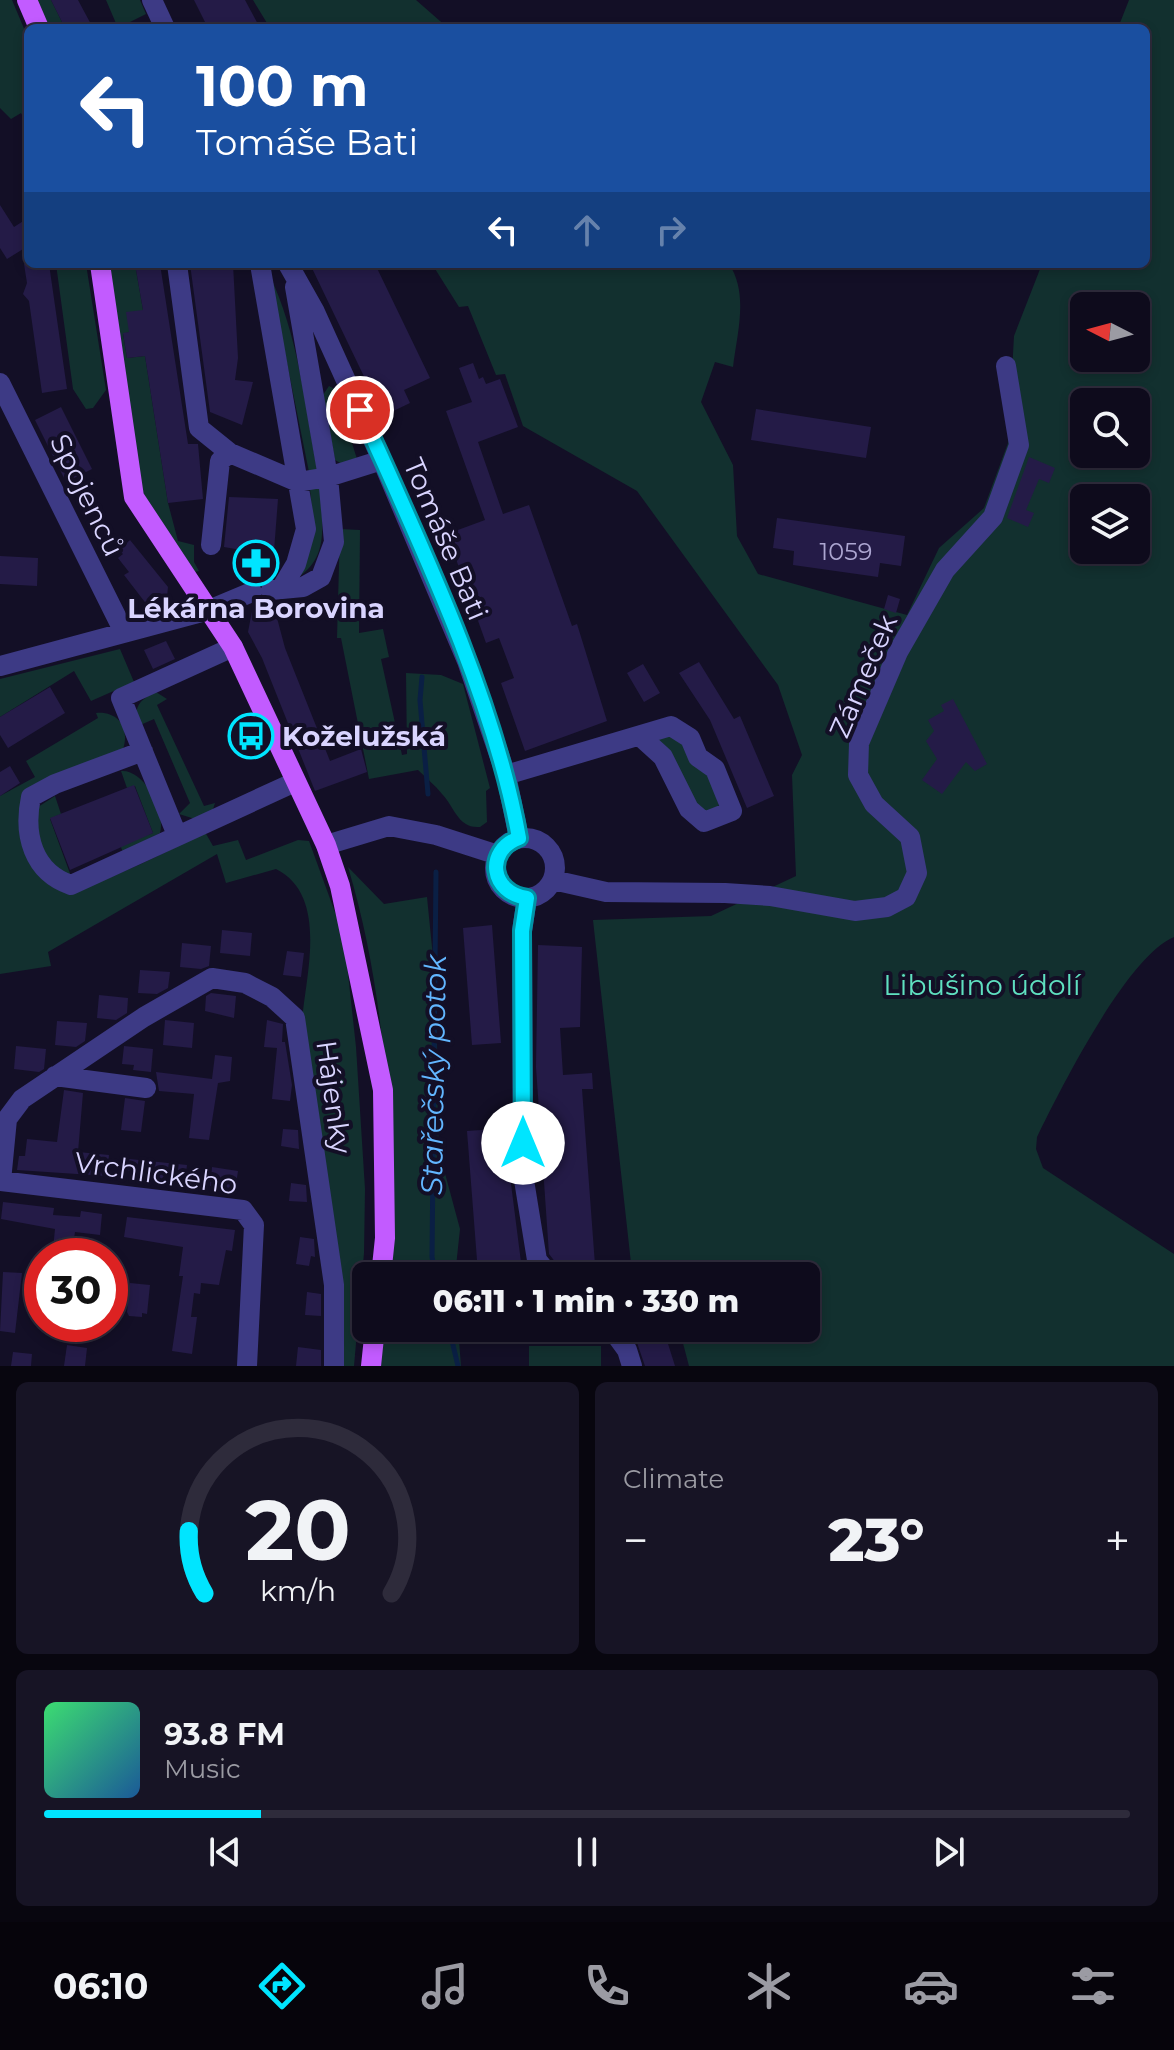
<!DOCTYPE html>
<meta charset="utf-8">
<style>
body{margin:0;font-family:Montserrat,sans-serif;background:#171425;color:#f1f3f6;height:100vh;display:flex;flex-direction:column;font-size:30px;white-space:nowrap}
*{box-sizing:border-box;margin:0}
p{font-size:26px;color:#9b9ba3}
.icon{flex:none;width:44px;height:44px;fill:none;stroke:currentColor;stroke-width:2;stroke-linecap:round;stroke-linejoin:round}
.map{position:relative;height:1366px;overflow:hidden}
.side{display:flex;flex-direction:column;gap:16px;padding:16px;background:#08060f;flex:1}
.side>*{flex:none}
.guide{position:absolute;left:24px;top:24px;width:1126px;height:244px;border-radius:12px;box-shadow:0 4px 12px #0003,0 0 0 2px #2e2b3b;background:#1a4fa0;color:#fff;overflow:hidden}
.needle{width:52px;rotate:276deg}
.controls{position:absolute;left:1070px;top:292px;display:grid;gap:16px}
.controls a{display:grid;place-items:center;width:80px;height:80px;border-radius:12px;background:#0e0b1c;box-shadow:0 4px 12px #0003,0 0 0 2px #2e2b3b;font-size:40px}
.speed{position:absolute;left:24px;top:1238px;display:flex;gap:16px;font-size:40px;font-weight:700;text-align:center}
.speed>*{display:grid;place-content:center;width:104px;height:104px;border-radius:50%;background:#0e0b1c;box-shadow:0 4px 12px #0003,0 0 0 2px #2e2b3b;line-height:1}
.speed .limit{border:12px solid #d22;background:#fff;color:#111}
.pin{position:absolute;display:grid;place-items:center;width:68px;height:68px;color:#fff;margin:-34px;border:4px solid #fff;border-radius:50%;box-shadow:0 2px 8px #0007}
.me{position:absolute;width:88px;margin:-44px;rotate:0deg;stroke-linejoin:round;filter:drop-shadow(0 0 6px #0008)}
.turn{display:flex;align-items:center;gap:28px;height:168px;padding:0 40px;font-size:36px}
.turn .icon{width:104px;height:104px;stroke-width:2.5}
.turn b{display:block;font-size:56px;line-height:68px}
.lanes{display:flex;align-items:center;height:76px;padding:0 40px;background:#0003;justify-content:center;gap:40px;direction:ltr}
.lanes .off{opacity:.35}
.big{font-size:60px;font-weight:800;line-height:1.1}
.side .card{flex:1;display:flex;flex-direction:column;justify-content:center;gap:12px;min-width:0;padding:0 28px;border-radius:12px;background:#171425}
.side .dial{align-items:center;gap:0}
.dial svg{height:208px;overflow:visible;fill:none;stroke:#2e2b3b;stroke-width:7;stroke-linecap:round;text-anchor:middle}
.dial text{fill:#f1f3f6;stroke:none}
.song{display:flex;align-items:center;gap:24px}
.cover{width:96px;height:96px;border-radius:12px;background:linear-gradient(135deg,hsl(140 70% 55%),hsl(210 70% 35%))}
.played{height:8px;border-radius:4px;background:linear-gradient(90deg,#00e5ff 20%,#2e2b3b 20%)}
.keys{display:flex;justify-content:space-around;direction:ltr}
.heat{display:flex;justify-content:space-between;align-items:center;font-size:44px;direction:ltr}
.side .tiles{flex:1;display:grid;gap:16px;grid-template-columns:1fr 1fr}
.card:last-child{grid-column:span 2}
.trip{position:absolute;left:352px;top:1262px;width:468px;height:80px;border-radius:12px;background:#0e0b1c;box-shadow:0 4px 12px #0003,0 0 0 2px #2e2b3b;font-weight:800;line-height:80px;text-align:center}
.tabs{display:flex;height:128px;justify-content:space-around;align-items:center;background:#06040b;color:#9b9ba3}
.tabs .icon{width:56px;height:56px}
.tabs .on{color:#00e5ff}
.tabs b{font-size:36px;color:#f1f3f6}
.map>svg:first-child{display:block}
.green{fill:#12302f;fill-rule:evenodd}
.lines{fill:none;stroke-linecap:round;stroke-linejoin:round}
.stream{stroke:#0a1f44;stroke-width:5}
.building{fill:#241b47}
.minor{stroke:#3d3a85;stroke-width:20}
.major{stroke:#c25bff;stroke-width:20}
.route-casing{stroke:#0095a6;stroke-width:20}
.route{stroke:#00e5ff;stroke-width:14}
.labels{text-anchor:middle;stroke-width:8;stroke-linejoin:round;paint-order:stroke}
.number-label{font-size:24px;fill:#aca6d1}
.street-label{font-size:28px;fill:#d9d4ff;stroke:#130f26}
.poi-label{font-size:28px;font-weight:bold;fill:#d9d4ff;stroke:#130f26}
.park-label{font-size:28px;fill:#5fe0c0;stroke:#130f26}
.water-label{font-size:30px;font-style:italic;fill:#62b6ff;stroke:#130f26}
</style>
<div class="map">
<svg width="1174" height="1366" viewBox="0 0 1174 1366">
<rect width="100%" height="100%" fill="#130f26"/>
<path class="green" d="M0,0H12L28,38V126L21,113L11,119L0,108Z
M25,0H51L65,28H37Z
M106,0H140L146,14L118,28Z
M253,0H416L448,28H270Z
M1129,0H1174V937C1127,956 1060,1090 1037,1137L1036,1149L1043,1168L1174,1254V1366H689L679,1328H806V1276H648L631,1263L593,920L711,916L796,876L792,775L802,755L778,685L637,491L523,426L505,374L496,375L468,306L459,307L432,264H729C749,294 737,333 733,367L715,362L701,402L733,465L737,536L758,574L907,615L939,548L984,508L1008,443L1014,336L1042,264H1146V28H1118ZM1084,306H1136V358H1084ZM1084,402H1136V454H1084ZM1084,498H1136V550H1084Z
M56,264H86L106,390L93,408L86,409L73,389Z
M98,264H135L143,310L129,332L123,334L127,358L145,356L168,503L178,541L194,545V562L199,571L183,575L134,497Z
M269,274C298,334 305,404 317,469L309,472Z
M329,386L335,389L357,459L342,464L335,460L323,395Z
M320,486C322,525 331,560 292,581L314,531L310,489Z
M340,529L360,530L359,633L383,629L389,657L381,659L402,755L407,754L406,673L441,675L463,684L490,788L486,791L487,822L480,827C458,829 454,806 442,794C435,785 426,778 418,770L369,779L341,638H337Z
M120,649L134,682L91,701L74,671L0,717V679Z
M156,692L167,699L157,705L204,806L215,803L212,812L195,819L179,814L190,803L154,719L138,726C133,707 139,700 156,692Z
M96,713C119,711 130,729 123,749L37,789L39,876C47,883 54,891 66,890C95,889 177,847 205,832L213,846L238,840L246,860L298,840L309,841L344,937L356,1047L365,1189L364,1253L354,1366H334L295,1018L303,1011C308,967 326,894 276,869L226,883L217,854L48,952L51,966L0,974V796L35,777L26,761L98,718Z
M671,731L708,770L719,806L709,813L698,809L653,738Z
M121,771C145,769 166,813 160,833L123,852L120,845L153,833L135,786L127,788Z
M55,796L61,814L50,819L72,879C44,860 33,842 38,807Z
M348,867L384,904L427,897L436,987L439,1151L460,1229L455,1276H393C392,1137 388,1000 348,867Z
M385,1328H458L461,1366H380Z
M529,1346H601V1366H529Z"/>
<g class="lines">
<path class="stream" d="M422,677L420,700L428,794
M436,872L432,1257L436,1276
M449,1328L458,1366"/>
</g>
<path class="building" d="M51,0H78L93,28H65Z
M194,0H245L260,28H208Z
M0,205L14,227L28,218V246L7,259L0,248Z
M24,264H49L67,389L42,393L29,301L23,294L27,283Z
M135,264H160L188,444H198L203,499L168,503L145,356L127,358L123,333L129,332L126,312L143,310Z
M190,264H233L238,358L235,380L253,382L242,425L210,412Z
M310,264H375L430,378L404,390L410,403L383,416Z
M473,363L479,379L483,377L486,384L500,379L518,427L478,442L503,514L529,505L572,626L577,624L607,721L525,751L501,683L514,678L499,638L486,643L447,534L485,520L446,411L472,402L459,368Z
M61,407L92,469L66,482L35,420Z
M756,409L871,427L866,458L751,440Z
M1029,457L1055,468L1049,483L1039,479L1026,510L1034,513L1028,527L1007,518Z
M229,497L278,499L272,577L261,583L251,579L250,571L245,567L246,558L240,556L241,550L224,547Z
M777,518L905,536L901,566L880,563L878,577L793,565L794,551L773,548Z
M130,540L168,587L167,597L151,610L124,575L129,572L118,558L123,554L119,550Z
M0,556L38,558L37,586L0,584Z
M888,595L900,599L896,613L884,609Z
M263,599L273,603L285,648L330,761L361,749L367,772L315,791L262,658L248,632L253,606Z
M166,641L175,659L153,669L144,650Z
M699,662L734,719L740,716L774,796L747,808L710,720L679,673Z
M643,664L660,693L644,702L627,673Z
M50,687L65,713L8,748L0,735V717Z
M953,699L987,764L975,771L966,762L942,794L922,780L937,759L926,741L934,731L928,720L944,711L941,705Z
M10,766L20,783L0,796V772Z
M134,785L153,833L70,870L50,818Z
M492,925L501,1043L472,1045L463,928Z
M222,930L252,933L250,956L220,953Z
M182,943L211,946L209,966L201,969L180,967Z
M538,945L582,947L580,1027L560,1028L563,1075L592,1073L593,1089H582L595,1265L560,1268L549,1254L536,1067Z
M287,951L304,953L301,977L283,975Z
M140,970L170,972L168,988L157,994L138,993Z
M211,993L236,996L234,1018L205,1011L206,996Z
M99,995L128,998L127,1013L116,1020L97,1018Z
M165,1020L194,1023L192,1048L163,1045Z
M267,1020L283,1024L282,1042H285L292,1085L290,1101L272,1099L277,1048L264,1047Z
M57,1021L87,1023L85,1041L76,1047L55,1045Z
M16,1046L46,1049L44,1069L39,1072L14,1069Z
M124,1046L153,1049L151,1072L133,1070L134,1065L122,1064Z
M215,1055L232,1057L230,1081L218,1083L209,1140L189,1138L194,1094L159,1091L156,1072L212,1079Z
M64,1090L83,1093L78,1152L109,1155L107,1176L17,1170L19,1156H25L27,1139L57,1142Z
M125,1098L145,1101L141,1132L121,1130Z
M510,1128V1176L522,1270L478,1273L467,1131Z
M283,1129L298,1130L299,1149L281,1146Z
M120,1158L187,1165L185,1181L174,1180V1184L145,1181L146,1173L119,1169Z
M212,1167L238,1171L235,1191L210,1186Z
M291,1183L306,1185L307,1202L289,1201Z
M3,1202L54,1208L53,1215L80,1217L81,1211L102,1214L100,1235L75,1232L72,1252L53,1249L55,1229L1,1219Z
M127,1217L235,1230L232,1251L226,1250L219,1285L201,1283L200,1294L194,1293L191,1317H197L192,1354L172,1351L183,1276H179L183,1247L124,1237Z
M300,1237L314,1239L315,1257L311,1256L309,1266L296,1264Z
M3,1272L22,1273L15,1333L0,1331Z
M130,1283L150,1285L147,1314L142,1313V1317L129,1316L127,1312Z
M307,1292L321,1294V1316L305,1315Z
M632,1328H663L675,1366H645Z
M67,1345L87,1348L85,1366H64Z
M298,1347L321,1350V1366H296Z
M13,1352L32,1354L31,1366H11Z"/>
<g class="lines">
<path class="minor" d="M152,0L165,28
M177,264L199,428L230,453
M260,264L306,529L296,564L281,589
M288,264L315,312L382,460L467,661L506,775L519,838
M0,383L124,632
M211,545L220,461L230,453L298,482L328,477L382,460
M271,590L303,587L321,577L334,542L328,477L295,287
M0,666L209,610L252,592
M143,751L55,784L31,797C23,835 33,872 71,885L295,782
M506,775L671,726L690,738L698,757L715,769L732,811L704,822L689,809L663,757L640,736
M177,835L121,698L233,647
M495 868a30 30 0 1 1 60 0a30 30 0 1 1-60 0Z
M326,845L389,826L436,835L498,855
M553,880L606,892L725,893L770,896L855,911L887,907L906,897L917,873L910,837L874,804L858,775L859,743L898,652L945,570L993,517L1019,445L1006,366
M527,898L522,931L523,1174L537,1260L550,1276
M55,1076L146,1088
M0,1181L243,1210L254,1225L247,1366
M1,1181L7,1119L22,1099L144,1017L212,978L245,983L272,997L295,1018L334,1285V1366
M611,1328L627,1350L632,1366"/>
<path class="major" d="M27,0L39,28
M100,264L134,497L233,647L326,845L340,886L383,1090L385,1238L381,1276
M371,1366L375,1328"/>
</g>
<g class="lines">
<g class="route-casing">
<path id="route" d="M360,410C419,541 494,697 519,838C484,851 491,893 527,898L522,931L523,1143"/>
</g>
<use href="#route" class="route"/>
</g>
<defs>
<g id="pharmacy-ring" transform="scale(2.3)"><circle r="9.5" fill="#130f26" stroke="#00e5ff" stroke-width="1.5"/><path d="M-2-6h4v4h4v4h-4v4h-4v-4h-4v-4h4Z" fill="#00e5ff"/></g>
<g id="bus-ring" transform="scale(2.3)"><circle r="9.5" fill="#130f26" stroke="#00e5ff" stroke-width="1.5"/><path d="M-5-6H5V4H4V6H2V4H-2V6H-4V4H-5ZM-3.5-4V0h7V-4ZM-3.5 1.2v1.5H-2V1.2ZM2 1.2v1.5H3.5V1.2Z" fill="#00e5ff"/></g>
</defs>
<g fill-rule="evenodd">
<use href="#pharmacy-ring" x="256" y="563"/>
<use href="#bus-ring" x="251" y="736"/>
</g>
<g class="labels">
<g class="number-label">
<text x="846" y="560">1059</text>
</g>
<g class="street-label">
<text transform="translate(87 495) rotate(64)" y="10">Spojenců</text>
<text transform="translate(446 539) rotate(67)" y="10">Tomáše Bati</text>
<text transform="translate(863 676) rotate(-67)" y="10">Zámeček</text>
<text transform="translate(334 1097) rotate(82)" y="10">Hájenky</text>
<text transform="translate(156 1173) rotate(8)" y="10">Vrchlického</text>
</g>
<g class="poi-label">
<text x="256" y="618">Lékárna Borovina</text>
<text x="282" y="746" text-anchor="start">Koželužská</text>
</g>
<g class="park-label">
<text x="982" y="995">Libušino údolí</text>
</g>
<g class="water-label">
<text transform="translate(434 1075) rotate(-89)" y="10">Stařečský potok</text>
</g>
</g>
</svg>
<div class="controls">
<a><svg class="needle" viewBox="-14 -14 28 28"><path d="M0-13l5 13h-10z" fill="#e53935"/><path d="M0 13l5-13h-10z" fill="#9b9ba3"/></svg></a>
<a><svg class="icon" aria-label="search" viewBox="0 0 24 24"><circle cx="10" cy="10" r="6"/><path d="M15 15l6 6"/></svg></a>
<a><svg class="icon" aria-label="layers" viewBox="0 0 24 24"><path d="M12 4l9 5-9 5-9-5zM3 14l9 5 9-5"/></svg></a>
</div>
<div class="speed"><div class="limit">30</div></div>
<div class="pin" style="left:360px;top:410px;background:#d93025"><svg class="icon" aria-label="arrive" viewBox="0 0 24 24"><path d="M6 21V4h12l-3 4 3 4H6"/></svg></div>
<svg class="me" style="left:523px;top:1143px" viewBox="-20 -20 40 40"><circle r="19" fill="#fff"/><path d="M0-13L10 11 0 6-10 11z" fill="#00e5ff"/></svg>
<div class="trip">06:11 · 1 min · 330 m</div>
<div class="guide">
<div class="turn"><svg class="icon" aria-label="left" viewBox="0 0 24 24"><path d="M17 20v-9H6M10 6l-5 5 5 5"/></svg><div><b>100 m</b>Tomáše Bati</div></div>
<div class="lanes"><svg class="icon" aria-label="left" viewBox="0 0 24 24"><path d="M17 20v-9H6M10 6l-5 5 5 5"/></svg><svg class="icon off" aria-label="ahead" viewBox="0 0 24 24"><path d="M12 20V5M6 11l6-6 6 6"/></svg><svg class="icon off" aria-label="right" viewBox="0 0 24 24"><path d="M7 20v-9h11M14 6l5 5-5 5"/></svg></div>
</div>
</div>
<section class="side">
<div class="tiles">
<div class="card dial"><svg viewBox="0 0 100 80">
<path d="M14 69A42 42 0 1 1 86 69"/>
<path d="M14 69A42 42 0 0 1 8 45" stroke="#00e5ff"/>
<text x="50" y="56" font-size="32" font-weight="700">20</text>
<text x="50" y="72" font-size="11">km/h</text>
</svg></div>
<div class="card"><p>Climate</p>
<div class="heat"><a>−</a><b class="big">23°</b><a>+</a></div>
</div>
<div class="card">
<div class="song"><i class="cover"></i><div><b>93.8 FM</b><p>Music</p></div></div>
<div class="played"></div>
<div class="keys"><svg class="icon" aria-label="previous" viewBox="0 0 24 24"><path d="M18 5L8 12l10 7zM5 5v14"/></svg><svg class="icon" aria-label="pause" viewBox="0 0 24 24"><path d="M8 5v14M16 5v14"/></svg><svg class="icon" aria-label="next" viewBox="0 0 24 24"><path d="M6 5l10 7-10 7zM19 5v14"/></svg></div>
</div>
</div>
</section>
<nav class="tabs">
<b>06:10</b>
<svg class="icon on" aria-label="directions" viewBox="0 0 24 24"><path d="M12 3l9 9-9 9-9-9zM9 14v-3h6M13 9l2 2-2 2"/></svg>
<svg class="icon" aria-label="music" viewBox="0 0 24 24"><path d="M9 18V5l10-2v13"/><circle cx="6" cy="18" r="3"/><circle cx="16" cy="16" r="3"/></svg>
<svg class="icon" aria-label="phone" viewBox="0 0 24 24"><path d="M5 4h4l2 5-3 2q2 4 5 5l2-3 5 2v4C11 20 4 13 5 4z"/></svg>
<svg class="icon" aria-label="climate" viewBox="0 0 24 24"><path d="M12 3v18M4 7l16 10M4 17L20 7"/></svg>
<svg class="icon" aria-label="car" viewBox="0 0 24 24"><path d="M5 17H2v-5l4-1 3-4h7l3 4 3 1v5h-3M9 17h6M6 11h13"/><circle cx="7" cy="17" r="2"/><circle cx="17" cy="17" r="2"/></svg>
<svg class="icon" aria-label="filters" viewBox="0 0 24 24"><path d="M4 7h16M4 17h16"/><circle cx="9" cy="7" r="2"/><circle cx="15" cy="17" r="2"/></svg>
</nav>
